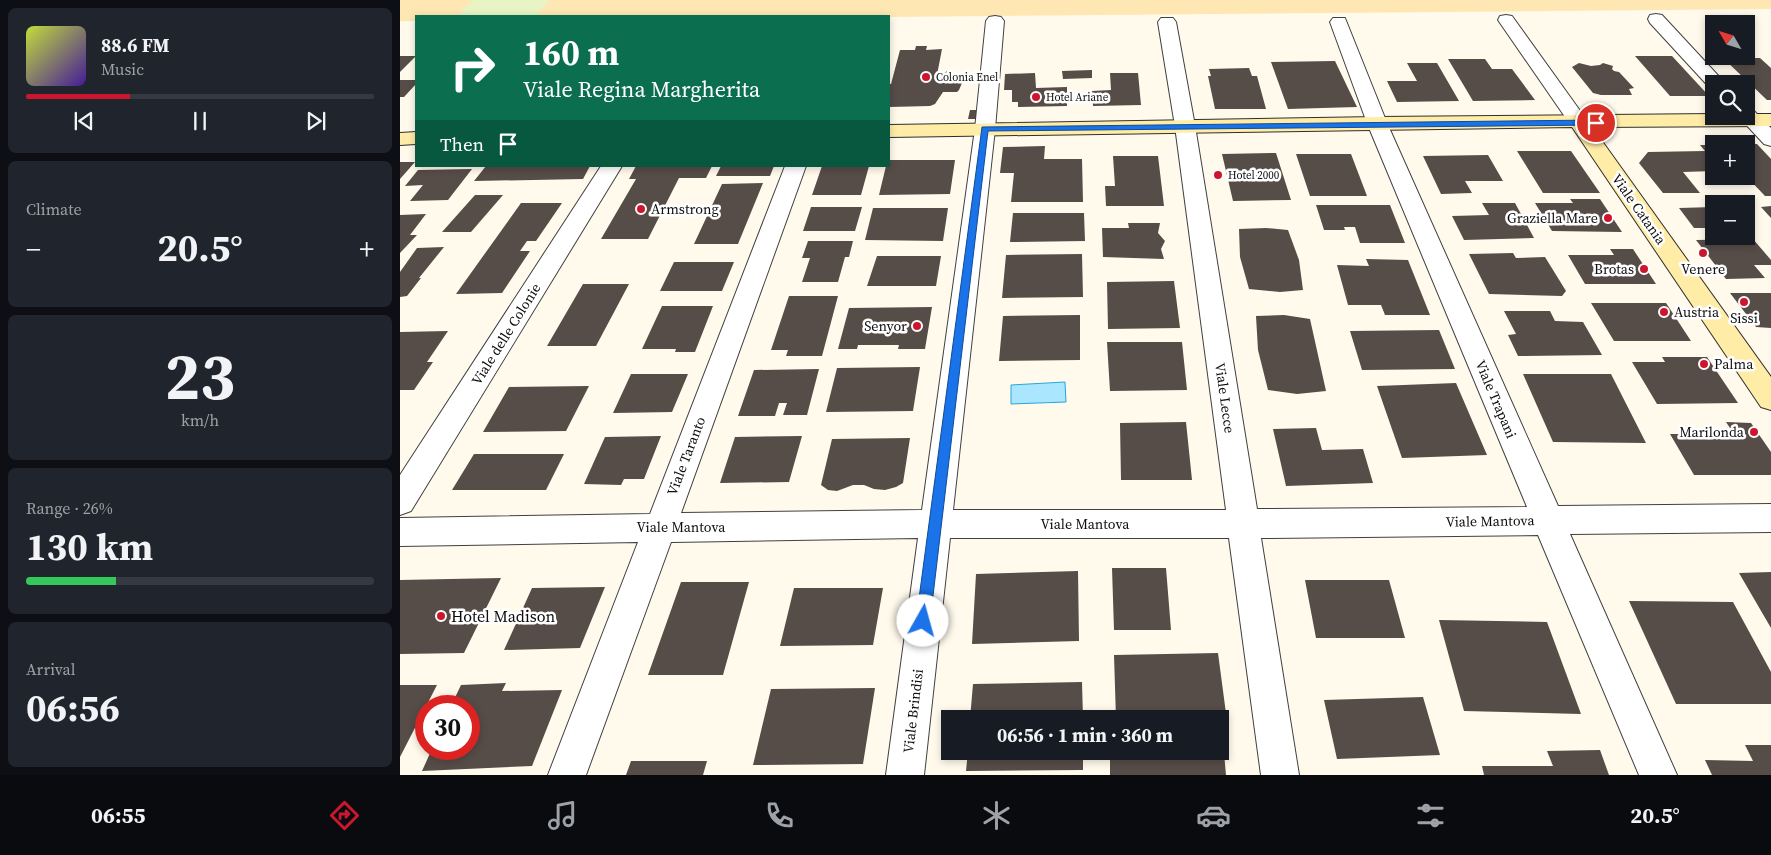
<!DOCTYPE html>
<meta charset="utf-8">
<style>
body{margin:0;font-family:"Source Serif 4",serif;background:#20242c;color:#f1f3f6;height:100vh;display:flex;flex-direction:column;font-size:19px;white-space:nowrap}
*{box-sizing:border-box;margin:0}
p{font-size:16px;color:#9ea1a6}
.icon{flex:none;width:28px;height:28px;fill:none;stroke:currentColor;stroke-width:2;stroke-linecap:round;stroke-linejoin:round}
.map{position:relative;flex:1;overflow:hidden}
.side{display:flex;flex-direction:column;gap:8px;padding:8px;background:#0d0f14;width:400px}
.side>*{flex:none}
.top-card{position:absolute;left:15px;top:15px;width:475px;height:152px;border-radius:0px;box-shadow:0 2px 8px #0003;background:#0b6e4f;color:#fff;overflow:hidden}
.needle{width:32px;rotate:309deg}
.tools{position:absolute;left:1305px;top:15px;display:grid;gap:10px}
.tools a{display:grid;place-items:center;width:50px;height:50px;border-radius:0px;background:#171b24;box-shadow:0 2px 8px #0003;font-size:25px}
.speed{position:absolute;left:15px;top:695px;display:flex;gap:10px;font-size:25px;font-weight:700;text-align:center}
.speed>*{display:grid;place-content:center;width:65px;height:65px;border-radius:50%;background:#171b24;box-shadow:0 2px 8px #0003;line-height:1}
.speed .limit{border:8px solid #d22;background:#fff;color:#111}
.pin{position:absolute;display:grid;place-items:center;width:42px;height:42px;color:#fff;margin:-21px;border:2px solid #fff;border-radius:50%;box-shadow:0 1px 5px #0007}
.me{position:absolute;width:55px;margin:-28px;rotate:7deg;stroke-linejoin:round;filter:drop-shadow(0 0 4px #0008)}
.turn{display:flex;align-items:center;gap:18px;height:105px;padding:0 25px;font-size:22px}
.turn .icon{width:65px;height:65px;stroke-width:2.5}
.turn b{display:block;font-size:35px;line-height:42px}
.then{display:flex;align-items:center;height:48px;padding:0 25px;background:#0003;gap:10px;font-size:19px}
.big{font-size:38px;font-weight:700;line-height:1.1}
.side .card{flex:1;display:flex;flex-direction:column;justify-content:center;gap:8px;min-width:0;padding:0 18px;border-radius:8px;background:#20242c}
.side .dial{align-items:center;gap:0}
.dial b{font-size:65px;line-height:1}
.song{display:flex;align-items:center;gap:15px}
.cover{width:60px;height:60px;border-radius:8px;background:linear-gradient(135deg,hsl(70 70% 55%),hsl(260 70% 35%))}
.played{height:5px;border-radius:2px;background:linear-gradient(90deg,#cc162f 30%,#363941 30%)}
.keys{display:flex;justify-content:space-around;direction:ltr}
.heat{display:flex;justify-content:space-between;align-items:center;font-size:28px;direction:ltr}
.charge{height:8px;border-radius:4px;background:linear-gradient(90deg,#34c759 26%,#363941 0)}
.trip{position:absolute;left:541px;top:710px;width:288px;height:50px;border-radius:0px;background:#171b24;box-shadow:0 2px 8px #0003;font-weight:700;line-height:50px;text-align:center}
.dock{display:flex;height:80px;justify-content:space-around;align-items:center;background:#090b0e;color:#9ea1a6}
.dock .icon{width:35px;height:35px}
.dock .on{color:#cc162f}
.dock b{font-size:22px;color:#f1f3f6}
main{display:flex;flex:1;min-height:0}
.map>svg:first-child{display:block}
.sand{fill:#ffe7b4}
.pitch{fill:#e8f4c4}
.water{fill:#aae6fd;stroke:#29a5dc}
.building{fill:#564c48}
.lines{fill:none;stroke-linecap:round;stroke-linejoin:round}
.street-casing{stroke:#404040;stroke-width:2}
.secondary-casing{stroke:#2f2f2f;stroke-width:2}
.street{fill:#fff;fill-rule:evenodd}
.secondary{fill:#ffeda7;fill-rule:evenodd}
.route{fill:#1a73e8;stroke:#114b97}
.poi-dot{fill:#cc162f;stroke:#fff;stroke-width:2}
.labels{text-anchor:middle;stroke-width:5;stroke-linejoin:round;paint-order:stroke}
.far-poi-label{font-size:11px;fill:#0d0d0d;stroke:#fff;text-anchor:start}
.poi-label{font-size:14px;fill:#0d0d0d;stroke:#fff;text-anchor:end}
.street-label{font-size:14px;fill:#0d0d0d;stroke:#fff}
.near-poi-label{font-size:16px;fill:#0d0d0d;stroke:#fff;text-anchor:start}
</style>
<main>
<section class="side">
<div class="card">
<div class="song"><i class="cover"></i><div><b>88.6 FM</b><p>Music</p></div></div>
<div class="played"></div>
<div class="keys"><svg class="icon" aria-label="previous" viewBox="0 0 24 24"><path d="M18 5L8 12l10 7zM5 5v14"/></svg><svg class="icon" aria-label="pause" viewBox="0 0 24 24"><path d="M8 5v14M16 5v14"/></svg><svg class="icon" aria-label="next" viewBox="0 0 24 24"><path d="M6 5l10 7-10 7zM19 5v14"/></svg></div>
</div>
<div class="card"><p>Climate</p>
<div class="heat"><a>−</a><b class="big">20.5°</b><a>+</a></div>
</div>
<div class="card dial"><b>23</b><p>km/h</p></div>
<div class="card"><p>Range · 26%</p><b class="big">130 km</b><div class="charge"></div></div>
<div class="card"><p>Arrival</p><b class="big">06:56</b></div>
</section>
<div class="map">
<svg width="1371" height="775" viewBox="0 0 1371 775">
<rect width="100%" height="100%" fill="#fffaec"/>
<path class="sand" d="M0,0H1371V9L489,17L16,16V21H0Z"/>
<path class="pitch" d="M73,0H149L136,16H58Z"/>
<path class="water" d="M665,382L666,402L611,404V385Z"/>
<path class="building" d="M516,46H527L526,50L542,49L537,75H542L547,71L556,75L562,83L559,90L557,92H543L535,104L530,106L489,107V84H491L500,50H515Z
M0,56H16L0,72Z
M1235,56H1272L1309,96H1270Z
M1323,58H1360L1371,68V100H1367Z
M1048,59H1085L1092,69H1112L1135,100L1073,101Z
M935,61L957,107L888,109L871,62Z
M1007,63H1037L1059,101L997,102L987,81H1017Z
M1179,63L1191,66L1200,65L1203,63L1213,66L1212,69L1214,71L1219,72L1234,88L1229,89L1232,95H1201L1193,93L1172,67Z
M849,68L852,76H857L866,109H815L808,76H811L809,69Z
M692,70V78L663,79L662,71Z
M635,73L636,88L667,87V106L618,107V102H612V90H604L605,74Z
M710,73H738L741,105L693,106L692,91L711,90Z
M0,80H16V84L4,97H0Z
M570,110H579L578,119H568Z
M1346,144H1357L1371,159V196H1365L1346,176Z
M1300,145H1314V171L1283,172L1300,193H1263L1239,163L1248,152L1305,151Z
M645,146L644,159H682L683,202H611L614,173H600L603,147Z
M1117,151H1171L1200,193H1143Z
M876,153L891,200L833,201L822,154Z
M896,154H951L967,196H910Z
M1088,155L1103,181H1065L1072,193L1041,194L1023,156Z
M713,156H758L764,206H706L705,186H715Z
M489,160H555L550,194L479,195L486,166H489Z
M0,162H15L0,179Z
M86,166H190L183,179L74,181Z
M236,166H312L306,178H279L248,239H201L236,179H229Z
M321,166H374L370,176H316Z
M422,166H469L461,195H412Z
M72,169L48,200L10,201L23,185L5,186L18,170Z
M363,183L338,244H294L322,184Z
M75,195H103L71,232H42Z
M1170,199H1200L1222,232L1152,231L1135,203H1173Z
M121,203H162L136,241H127L120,251H130L102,293L56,294Z
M1082,203H1115L1134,238L1064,240L1052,216L1089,215Z
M916,205H990L1005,243H960L955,227H944L945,230H924Z
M1371,206V218L1361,207Z
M411,207H462L455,231H403Z
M1314,207V228H1294L1279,208Z
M473,208H548L543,241L465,240Z
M613,213H684L685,241L610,242Z
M26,214L10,235H17L0,253V215Z
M728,223H760L758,233L765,241L761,249L764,259L703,257L702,228H729Z
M866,228L888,230L899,260L903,290L880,292L849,289L840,257L839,229Z
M1353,239L1371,260V265H1354L1365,278L1326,279L1296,240Z
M408,241H453L449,257H445L438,282H402L410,258H402Z
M44,247L19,278H21L7,296L0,297V272L17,248Z
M1210,249H1233L1256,284H1185L1168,255H1214Z
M1113,253L1116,258L1145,257L1166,291L1162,296L1089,294L1069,254Z
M682,254L683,297L602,298L606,255Z
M477,256H541L536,286H467Z
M966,259L1008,260L1030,315H985L981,305H948L937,265L969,266Z
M274,262H334L322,291H260Z
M774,281L780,328L708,329L707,282Z
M183,284H229L196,346H147Z
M1330,293H1371V328L1356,327Z
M389,296H438L422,356H386L388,350H371Z
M1191,303H1266L1291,341H1214Z
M262,306H313L295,352H275L276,349H242Z
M532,307L525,349H498L499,345H458L457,349H438L449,308Z
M1104,311H1150L1155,321L1183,322L1202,355L1118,356L1108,335L1116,334Z
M680,315V360L599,361L603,316Z
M884,315L910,319L926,391L897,394L868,390L858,350L856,316Z
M1039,330L1055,369L962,370L950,331Z
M48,331L27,362H33L14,390H0V332Z
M707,342H782L787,390L710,391Z
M1262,357H1307L1338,403L1257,404L1232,362H1265Z
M520,367L513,411L426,412L437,368Z
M419,369L407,415H383L387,403H379L375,416H338L354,370Z
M231,374H288L272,412L213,413Z
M1123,374H1211L1246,443L1153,442Z
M1056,383L1087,455L1002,458L977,386Z
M189,386L166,431L83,432L109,387Z
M786,422L792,480H721L720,423Z
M1326,422L1351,423L1371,452V475H1294L1270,434H1334Z
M916,428L922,450L963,449L973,483L886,486L873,429Z
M261,436L244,479H224L221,485L184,484L205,437Z
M402,436L389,482L320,483L335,437Z
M510,438L503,483L496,487L485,490L474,489L464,485H453L437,491L428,490L421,485L432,439Z
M74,454H164L146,490H52Z
M712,568H766L771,630H714Z
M678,571L679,641L572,644L576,574Z
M1371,572V628L1339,573Z
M101,578L64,653L0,654V580Z
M905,580H989L1005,638H916Z
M281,582H349L323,675H248Z
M205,587L180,648L104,650L132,588Z
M394,588H483L473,645L380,646Z
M1229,601L1333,602L1371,672V704H1276Z
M1039,620L1147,622L1181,714L1064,711Z
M818,653L827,721H820V719H716L714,655Z
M682,682L683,719H570L573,684Z
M106,683L102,691L162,690L132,766L22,771L32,749H69V706H51L61,685Z
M0,685H37L0,757Z
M475,688L463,764L353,765L371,689Z
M1023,697L1040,755L937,759L924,700Z
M820,742H823L826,775H710V751H820Z
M1345,745H1371V775H1312L1305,760L1353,761Z
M1200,750L1209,775H1084L1082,766H1153L1147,751Z
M568,751H683V770L566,771Z
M231,761H307L303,775H226Z"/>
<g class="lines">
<g class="street-casing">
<path id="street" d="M1256,14L1262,15L1326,84H1314V89L1310,88L1250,23L1248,19L1250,15Z
M1106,15L1112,16L1186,119L1189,123L1186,127L1179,129L1172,127L1098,20L1100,16Z
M595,16L601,17L604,21L595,129L553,510H826L775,126L758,22L761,18H773L776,22L795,126L857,509L1127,507L967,123L930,22L933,18H945L987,123L1158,506L1371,504V532L1170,534L1277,775H1239L1138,535L861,538L899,775H861L829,538H550L524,775H486L518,538L271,542L186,775H148L238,542L0,546V518L250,514L385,166H406L281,513L522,510L575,129L586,21L589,17Z
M1346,108L1353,110L1371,128V146L1364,144L1338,116H1346Z
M201,166H222L11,511L0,515V475Z"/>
</g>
<g class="secondary-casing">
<path id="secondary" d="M1314,114V116H1346V114H1371V126L1192,127L1371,377V410L1361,407L1172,127L489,137V125L977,117Z
M16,132V144L0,145V133Z"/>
</g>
<use href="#street" class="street"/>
<use href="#secondary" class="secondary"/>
</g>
<path class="route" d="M1196,120L1199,121V125L588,131L530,621L528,626L523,628L518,626L516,621L582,127Z"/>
<g class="poi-dot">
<circle cx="526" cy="77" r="5"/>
<circle cx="636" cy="97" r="5"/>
<circle cx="818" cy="175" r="5"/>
<circle cx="241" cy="209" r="5"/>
<circle cx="1208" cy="218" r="5"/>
<circle cx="1303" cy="253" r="5"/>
<circle cx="1244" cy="269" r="5"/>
<circle cx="1344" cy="302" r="5"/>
<circle cx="1264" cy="312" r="5"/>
<circle cx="517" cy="326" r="5"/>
<circle cx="1304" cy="364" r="5"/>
<circle cx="1354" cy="432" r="5"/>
<circle cx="41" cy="616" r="5"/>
</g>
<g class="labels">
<g class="far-poi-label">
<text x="536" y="81">Colonia Enel</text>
<text x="646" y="101">Hotel Ariane</text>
<text x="828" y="179">Hotel 2000</text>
</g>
<g class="poi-label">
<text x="251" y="214" text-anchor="start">Armstrong</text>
<text x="1198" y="223">Graziella Mare</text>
<text x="1234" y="274">Brotas</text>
<text x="1303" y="274" text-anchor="middle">Venere</text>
<text x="1274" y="317" text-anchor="start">Austria</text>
<text x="1344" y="323" text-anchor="middle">Sissi</text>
<text x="507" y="331">Senyor</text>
<text x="1314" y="369" text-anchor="start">Palma</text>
<text x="1344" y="437">Marilonda</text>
</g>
<g class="street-label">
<text transform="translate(1239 209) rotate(55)" y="5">Viale Catania</text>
<text transform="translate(106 334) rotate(-58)" y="5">Viale delle Colonie</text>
<text transform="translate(825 398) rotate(82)" y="5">Viale Lecce</text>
<text transform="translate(1096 399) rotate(67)" y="5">Viale Trapani</text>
<text transform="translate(286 456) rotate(-69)" y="5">Viale Taranto</text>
<text transform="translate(1090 521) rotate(-1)" y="5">Viale Mantova</text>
<text x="685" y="529">Viale Mantova</text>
<text x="281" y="532">Viale Mantova</text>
<text transform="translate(513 711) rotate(-83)" y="5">Viale Brindisi</text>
</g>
<g class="near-poi-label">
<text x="51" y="622">Hotel Madison</text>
</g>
</g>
</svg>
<div class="tools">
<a><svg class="needle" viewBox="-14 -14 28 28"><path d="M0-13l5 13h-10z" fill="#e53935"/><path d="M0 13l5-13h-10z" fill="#9ea1a6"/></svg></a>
<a><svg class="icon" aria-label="search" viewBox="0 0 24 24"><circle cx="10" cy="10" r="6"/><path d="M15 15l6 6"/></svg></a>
<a>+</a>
<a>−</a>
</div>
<div class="speed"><div class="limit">30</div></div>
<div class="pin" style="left:1196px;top:123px;background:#d93025"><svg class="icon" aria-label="arrive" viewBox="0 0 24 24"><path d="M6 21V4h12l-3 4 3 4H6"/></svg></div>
<svg class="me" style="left:523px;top:621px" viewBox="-20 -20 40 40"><circle r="19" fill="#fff"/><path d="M0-13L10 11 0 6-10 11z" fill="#1a73e8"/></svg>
<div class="trip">06:56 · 1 min · 360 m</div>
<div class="top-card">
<div class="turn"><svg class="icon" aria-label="right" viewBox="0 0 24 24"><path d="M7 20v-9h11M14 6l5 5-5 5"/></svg><div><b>160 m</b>Viale Regina Margherita</div></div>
<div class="then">Then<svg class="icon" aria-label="arrive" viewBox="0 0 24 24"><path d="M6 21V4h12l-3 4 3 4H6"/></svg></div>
</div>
</div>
</main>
<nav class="dock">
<b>06:55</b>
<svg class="icon on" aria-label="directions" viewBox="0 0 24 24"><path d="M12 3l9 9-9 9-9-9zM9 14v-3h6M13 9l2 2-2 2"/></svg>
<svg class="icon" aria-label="music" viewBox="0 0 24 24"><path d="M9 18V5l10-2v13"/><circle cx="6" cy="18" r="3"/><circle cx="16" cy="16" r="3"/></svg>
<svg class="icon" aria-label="phone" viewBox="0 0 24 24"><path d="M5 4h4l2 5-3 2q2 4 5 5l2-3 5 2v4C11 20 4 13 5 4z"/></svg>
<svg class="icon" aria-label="climate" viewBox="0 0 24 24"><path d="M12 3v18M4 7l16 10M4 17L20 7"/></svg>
<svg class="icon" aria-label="car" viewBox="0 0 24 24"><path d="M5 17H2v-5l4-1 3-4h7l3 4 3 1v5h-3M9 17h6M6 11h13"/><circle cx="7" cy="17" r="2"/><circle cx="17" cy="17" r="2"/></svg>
<svg class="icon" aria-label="filters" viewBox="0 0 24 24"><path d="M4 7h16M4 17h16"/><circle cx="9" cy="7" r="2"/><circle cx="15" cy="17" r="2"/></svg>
<b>20.5°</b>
</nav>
